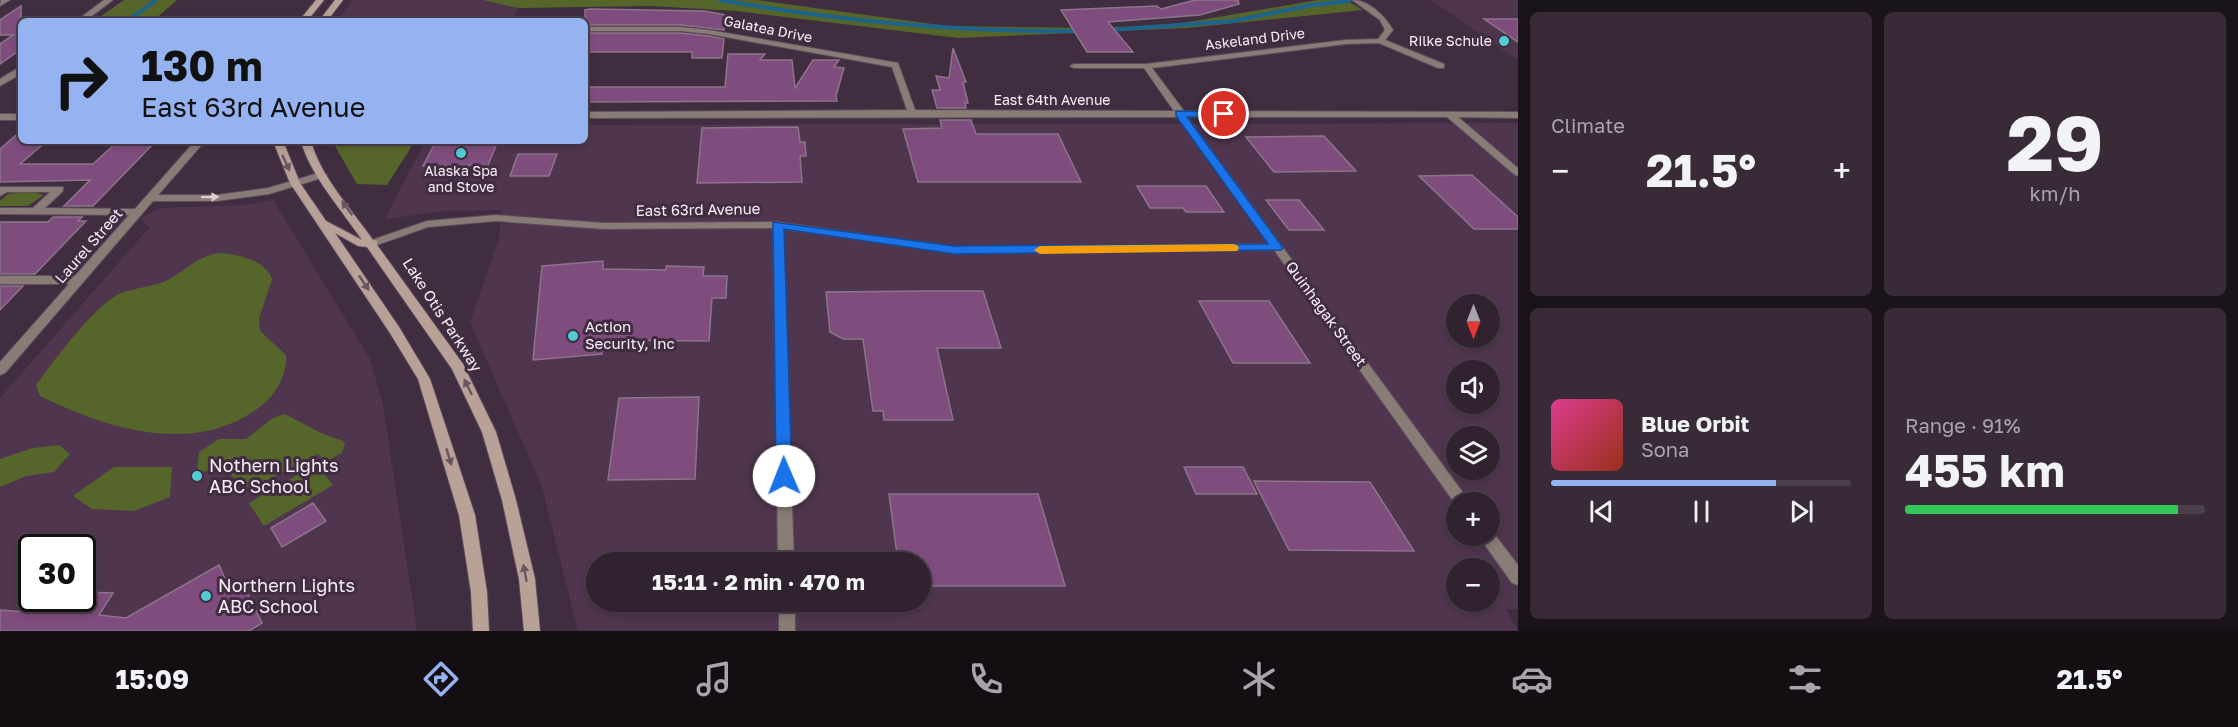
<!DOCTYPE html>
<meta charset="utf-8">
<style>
body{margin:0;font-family:"Golos Text",sans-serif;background:#392a38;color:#f1f3f6;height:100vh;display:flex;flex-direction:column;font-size:22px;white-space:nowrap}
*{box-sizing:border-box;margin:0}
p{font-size:20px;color:#a8a4ab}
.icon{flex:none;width:33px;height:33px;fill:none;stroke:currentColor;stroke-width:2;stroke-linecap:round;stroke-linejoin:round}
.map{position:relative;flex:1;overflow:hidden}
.sheet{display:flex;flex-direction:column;gap:12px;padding:12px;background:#1b131a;width:720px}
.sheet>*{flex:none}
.top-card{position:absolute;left:18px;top:18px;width:570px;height:126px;border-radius:9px;box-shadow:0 3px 9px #0003,0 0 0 2px #4c3f4c;background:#95b2f1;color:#111;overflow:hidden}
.needle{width:39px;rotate:180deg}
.tools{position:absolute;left:1446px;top:294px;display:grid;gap:12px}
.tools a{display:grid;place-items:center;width:54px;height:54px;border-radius:50%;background:#312230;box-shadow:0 3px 9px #0003,0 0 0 2px #4c3f4c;font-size:30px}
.speed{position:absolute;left:18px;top:534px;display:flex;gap:12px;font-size:30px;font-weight:700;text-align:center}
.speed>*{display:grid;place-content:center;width:78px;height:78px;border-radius:50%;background:#312230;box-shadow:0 3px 9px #0003,0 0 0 2px #4c3f4c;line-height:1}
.speed .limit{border:3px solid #111;border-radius:9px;background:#fff;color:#111}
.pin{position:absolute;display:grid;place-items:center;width:51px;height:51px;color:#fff;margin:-26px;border:3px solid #fff;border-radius:50%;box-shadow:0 2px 6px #0007}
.me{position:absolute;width:66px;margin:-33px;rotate:359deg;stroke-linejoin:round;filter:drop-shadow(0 0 4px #0008)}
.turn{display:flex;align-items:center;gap:21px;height:126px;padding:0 24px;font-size:27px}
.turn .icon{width:78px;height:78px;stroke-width:2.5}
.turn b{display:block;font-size:42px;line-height:51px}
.big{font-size:45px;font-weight:700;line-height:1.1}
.sheet .tile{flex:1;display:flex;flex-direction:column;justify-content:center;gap:9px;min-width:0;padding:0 21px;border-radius:9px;background:#392a38}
.sheet .dial{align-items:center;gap:0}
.dial b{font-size:78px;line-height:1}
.song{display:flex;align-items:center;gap:18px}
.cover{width:72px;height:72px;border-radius:9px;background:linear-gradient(135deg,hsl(330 70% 55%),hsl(10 70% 35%))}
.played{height:6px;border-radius:3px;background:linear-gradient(90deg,#95b2f1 75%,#4c3f4c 75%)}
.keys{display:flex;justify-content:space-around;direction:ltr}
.heat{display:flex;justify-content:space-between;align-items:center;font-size:33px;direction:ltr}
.charge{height:9px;border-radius:4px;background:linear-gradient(90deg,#34c759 91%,#4c3f4c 0)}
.sheet .tiles{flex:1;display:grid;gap:12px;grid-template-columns:repeat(2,1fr)}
.trip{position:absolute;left:586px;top:552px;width:345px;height:60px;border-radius:30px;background:#312230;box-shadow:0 3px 9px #0003,0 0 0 2px #4c3f4c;font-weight:700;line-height:60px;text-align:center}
.dock{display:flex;height:96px;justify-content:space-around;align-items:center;background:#140e13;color:#a8a4ab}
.dock .icon{width:42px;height:42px}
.dock .on{color:#95b2f1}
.dock b{font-size:27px;color:#f1f3f6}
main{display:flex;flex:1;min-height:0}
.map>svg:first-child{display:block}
.built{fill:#4f364e;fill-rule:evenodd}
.green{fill:#56662b}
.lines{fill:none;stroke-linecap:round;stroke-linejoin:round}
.stream{stroke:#1c648c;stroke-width:4}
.building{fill:#7f4d7d;stroke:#8c748a;stroke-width:1.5}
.minor-casing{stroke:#5f4c5e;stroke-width:2}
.secondary-casing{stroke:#5f4c5e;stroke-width:2}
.minor{fill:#897b75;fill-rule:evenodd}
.secondary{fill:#b8a298;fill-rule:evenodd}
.oneway{fill:#6b565f}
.oneway2{fill:#daccd3}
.route{fill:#1a73e8;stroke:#114b97;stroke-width:1.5}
.slow{fill:#f59e0b}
.poi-dot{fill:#51ccd4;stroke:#412d40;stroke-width:2}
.labels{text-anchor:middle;stroke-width:6;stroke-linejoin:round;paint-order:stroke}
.far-street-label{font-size:14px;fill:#fceefb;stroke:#412d40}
.far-poi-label{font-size:14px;fill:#fceefb;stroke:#412d40;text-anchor:end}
.street-label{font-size:15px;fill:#fceefb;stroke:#412d40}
.poi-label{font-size:15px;fill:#fceefb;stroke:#412d40;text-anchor:start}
.near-poi-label{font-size:18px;fill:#fceefb;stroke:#412d40;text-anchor:start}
</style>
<main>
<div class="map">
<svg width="1518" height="631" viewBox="0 0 1518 631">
<rect width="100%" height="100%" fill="#412d40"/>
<path class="built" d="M352,0H483L518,8L511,21H338Z
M1431,0H1518V60L1463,22Z
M1518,123V609H1506L1518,631H578L542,487L470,322L499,239L502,210L446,211L385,219L425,141H585V125ZM1456,304H1490V338H1456ZM1456,370H1490V404H1456ZM1456,436H1490V470H1456ZM1456,502H1490V536H1456ZM597,562H921V602H597ZM1456,568H1490V602H1456Z
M273,200L370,359L383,405L417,631H0V398L150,227L140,219L159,208L242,205ZM32,548H82V598H32Z"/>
<path class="green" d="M124,0H177L153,21H94Z
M483,0H757L947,26L1096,28L1177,24L1318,0H1346L1363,10L1187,28L958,38L736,11L650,6L518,8Z
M332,141H415L387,185L357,184Z
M29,191L44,195L28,206H0V201L8,194Z
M219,253C238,254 265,260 272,279L259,318L260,331L286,355C287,376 275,397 257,409C192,456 105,428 40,396L36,385C54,361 95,304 121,293C137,287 155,287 170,279C189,268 196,257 219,253Z
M285,414L321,433L343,441L345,444L342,453L326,462L318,454L272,478L243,489C228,467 221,471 197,472L199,452L219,439H246L273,418Z
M59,445L70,454L54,472L26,476L0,487V459L33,448Z
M316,464L333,485L264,526L249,503Z
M114,467H172L170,497L134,511L92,509L73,496Z"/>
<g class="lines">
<path class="stream" d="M720,0C839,21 958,32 1079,31
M127,21L156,0
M1110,30L1233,21L1312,5L1349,1"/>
</g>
<path class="building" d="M1195,0H1238L1239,4L1200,15L1108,22L1133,52H1087L1061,10L1157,6L1161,9Z
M21,6V49L0,64V44L13,35H0V20Z
M591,9L705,11L726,15L724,30L681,25H585V10Z
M1484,19H1518V42Z
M585,33H681L709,36L724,39L722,58H692V52H585Z
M953,48L966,82H963L968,103H965L966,108H937L932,90H940L936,76L949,78Z
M728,54H765L760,60H792L795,88L813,60H839L834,67L844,68L836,96L837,101L585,102V87H725Z
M940,120H971L976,134H1058L1081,182H918L903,129L942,128Z
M798,127L800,142H805L806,156H800L802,182L697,183L702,128Z
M21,131V141H47L20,164H93L118,141H156L93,206H64L90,180L0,182V149Z
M1324,136L1356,171L1274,172L1246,137Z
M436,141H498L488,165L423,166Z
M518,154H557L549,176H510Z
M1472,175L1518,217V229H1474L1419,176Z
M1137,186H1206L1224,212H1186L1183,208H1150Z
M1266,200H1299L1324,230H1289Z
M53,217H82L78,221H86L35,274H0V222H48Z
M603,261V269L666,270V266L704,267L703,276H727L726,298H712L709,341L602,340V354L533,360L542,266Z
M0,286H23L0,310Z
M926,291H983L1001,348H937L953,420H884L883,411H873L863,339H843L830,332L826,292Z
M1199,301H1269L1310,363H1233Z
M699,397L695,479L608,480L619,398Z
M1184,467H1243L1257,494H1196Z
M1254,481L1370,482L1414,551L1289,550Z
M889,494H1038L1065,586H921V562H898Z
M313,503L326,521L282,547L271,528Z
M219,565L230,590L242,583L262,623L249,631H0V610L25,612L35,598H82V592L113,593L99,615L126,618Z"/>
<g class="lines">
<g class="minor-casing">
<path id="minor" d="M10,0L0,6L1,0Z
M104,0H113L85,21H76Z
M1352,0C1369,0 1385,16 1393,30L1385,40L1444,64V68H1438L1379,43L1346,44L1152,68L1184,111L1518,112V118L1458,117L1518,168V176L1515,175L1447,117H1187L1470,502H1456V505L1274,250L954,253L783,229L794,562H778L773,228L604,229L496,221L428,227L377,245H369L368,243L369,241L427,221L496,215L604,223L778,222L954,247L1269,244L1178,117L585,118V112L907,110L892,67L709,34L681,31H585V27H681L709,30L898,63L915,110L1174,111L1144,68H1074L1070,66L1074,64H1146L1346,40L1378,39L1385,30L1380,20Z
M18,68H21V74L0,86V79Z
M0,114H21V120H0Z
M195,141H205L158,195H217L268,188L322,172L327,175L325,177L269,194L217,201H153L5,373L0,375V362L69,284H0V276H75L129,215L0,214V208H33L50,192H7L0,196V187H63V191L45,208L135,209Z
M1490,530L1492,531L1518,565V585L1512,583L1482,541L1480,536H1490Z
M779,602H795V631H779Z"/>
</g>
<g class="secondary-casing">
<path id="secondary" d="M316,0H324L307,21H299Z
M335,0H343L327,21H319Z
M273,141H283L300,183L326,221L362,240C342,210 310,175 301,141H311C320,176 352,210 373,240L377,241V245L463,364L496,432L516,500L535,579L540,631H524L519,579L502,500L482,432L452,369L367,247L358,246L335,233L399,327L430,379L475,515L487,592L489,631H473L471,592L459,515L418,379L390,333L290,183Z"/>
</g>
<use href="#minor" class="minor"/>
<use href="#secondary" class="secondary"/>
</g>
<defs><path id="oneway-solid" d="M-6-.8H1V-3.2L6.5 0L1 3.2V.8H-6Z" transform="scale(1.5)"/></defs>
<g class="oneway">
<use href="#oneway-solid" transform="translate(286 163) rotate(65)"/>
<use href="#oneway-solid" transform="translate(347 208) rotate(-126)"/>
<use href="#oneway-solid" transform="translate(364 283) rotate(56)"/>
<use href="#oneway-solid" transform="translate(468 387) rotate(-116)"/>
<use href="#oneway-solid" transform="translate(449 457) rotate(73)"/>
<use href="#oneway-solid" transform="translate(525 573) rotate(-101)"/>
</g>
<use class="oneway2" href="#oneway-solid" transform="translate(210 197) rotate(-1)"/>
<path class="route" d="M1176,111L1228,112L1229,114L1224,117H1187L1281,245L1283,248L1281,250L954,254L784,229L792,476L790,481L784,483L778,481L776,476L773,222L954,246L1268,244L1176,116Z"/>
<path class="slow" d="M1233,244L1237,245L1239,248L1237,251L1040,254L1034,250L1040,246Z"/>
<g class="poi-dot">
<circle cx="1504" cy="41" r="6"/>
<circle cx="461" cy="153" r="6"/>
<circle cx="573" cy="336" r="6"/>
<circle cx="197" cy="476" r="6"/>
<circle cx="206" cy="596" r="6"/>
</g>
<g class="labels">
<g class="far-street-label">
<text transform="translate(768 29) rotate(11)" y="5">Galatea Drive</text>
<text transform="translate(1255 39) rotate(-7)" y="5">Askeland Drive</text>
<text x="1052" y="105">East 64th Avenue</text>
</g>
<g class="far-poi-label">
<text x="1492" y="46">Rilke Schule</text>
<text x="461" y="176" text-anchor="middle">Alaska Spa<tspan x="461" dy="16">and Stove</tspan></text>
</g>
<g class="street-label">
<text transform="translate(698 210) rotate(-1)" y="5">East 63rd Avenue</text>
<text transform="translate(89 246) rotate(-49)" y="5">Laurel Street</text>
<text transform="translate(1326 314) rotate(54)" y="5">Quinhagak Street</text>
<text transform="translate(442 315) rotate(57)" y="5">Lake Otis Parkway</text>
</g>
<g class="poi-label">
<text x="585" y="332">Action<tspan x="585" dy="17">Security, Inc</tspan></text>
</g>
<g class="near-poi-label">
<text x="209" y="472">Nothern Lights<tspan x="209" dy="21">ABC School</tspan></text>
<text x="218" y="592">Northern Lights<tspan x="218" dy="21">ABC School</tspan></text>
</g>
</g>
</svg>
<div class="tools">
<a><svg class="needle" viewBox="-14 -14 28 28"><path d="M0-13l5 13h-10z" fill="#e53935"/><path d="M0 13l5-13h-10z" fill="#a8a4ab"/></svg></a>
<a><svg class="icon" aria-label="sound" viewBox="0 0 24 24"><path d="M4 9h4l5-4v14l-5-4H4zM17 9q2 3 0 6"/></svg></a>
<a><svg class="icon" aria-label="layers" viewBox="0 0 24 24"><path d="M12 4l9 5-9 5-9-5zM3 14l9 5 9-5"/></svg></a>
<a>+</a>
<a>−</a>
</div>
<div class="speed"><div class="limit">30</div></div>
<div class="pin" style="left:1224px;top:114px;background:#d93025"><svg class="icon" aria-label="arrive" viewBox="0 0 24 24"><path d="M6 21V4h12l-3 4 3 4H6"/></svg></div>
<svg class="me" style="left:784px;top:476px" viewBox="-20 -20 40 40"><circle r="19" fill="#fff"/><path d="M0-13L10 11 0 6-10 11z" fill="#1a73e8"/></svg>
<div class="trip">15:11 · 2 min · 470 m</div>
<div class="top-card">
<div class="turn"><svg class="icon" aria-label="right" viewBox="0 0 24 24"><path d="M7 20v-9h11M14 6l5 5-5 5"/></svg><div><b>130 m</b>East 63rd Avenue</div></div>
</div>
</div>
<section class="sheet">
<div class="tiles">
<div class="tile"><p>Climate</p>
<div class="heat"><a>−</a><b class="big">21.5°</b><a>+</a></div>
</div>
<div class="tile dial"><b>29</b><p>km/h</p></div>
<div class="tile">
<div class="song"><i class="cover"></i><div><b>Blue Orbit</b><p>Sona</p></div></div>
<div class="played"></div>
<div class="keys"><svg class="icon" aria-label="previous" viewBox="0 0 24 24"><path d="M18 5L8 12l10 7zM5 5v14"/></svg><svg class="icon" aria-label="pause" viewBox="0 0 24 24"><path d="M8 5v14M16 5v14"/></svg><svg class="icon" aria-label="next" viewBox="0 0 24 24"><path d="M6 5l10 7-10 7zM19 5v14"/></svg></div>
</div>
<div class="tile"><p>Range · 91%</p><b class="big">455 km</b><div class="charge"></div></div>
</div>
</section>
</main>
<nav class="dock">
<b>15:09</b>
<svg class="icon on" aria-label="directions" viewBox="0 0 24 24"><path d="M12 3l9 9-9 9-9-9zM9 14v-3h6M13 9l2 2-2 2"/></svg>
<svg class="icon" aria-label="music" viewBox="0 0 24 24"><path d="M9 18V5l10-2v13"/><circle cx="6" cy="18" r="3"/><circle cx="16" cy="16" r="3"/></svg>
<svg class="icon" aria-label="phone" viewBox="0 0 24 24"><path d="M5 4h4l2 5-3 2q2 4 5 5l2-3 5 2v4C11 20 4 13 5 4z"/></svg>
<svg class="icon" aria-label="climate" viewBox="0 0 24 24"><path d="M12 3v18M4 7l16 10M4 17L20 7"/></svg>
<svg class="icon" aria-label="car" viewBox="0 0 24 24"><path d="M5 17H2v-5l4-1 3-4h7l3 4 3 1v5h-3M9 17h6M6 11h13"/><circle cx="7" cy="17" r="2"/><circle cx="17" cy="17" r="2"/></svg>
<svg class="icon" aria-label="filters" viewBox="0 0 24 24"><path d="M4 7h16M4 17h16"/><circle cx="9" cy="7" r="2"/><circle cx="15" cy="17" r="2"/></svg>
<b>21.5°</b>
</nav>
